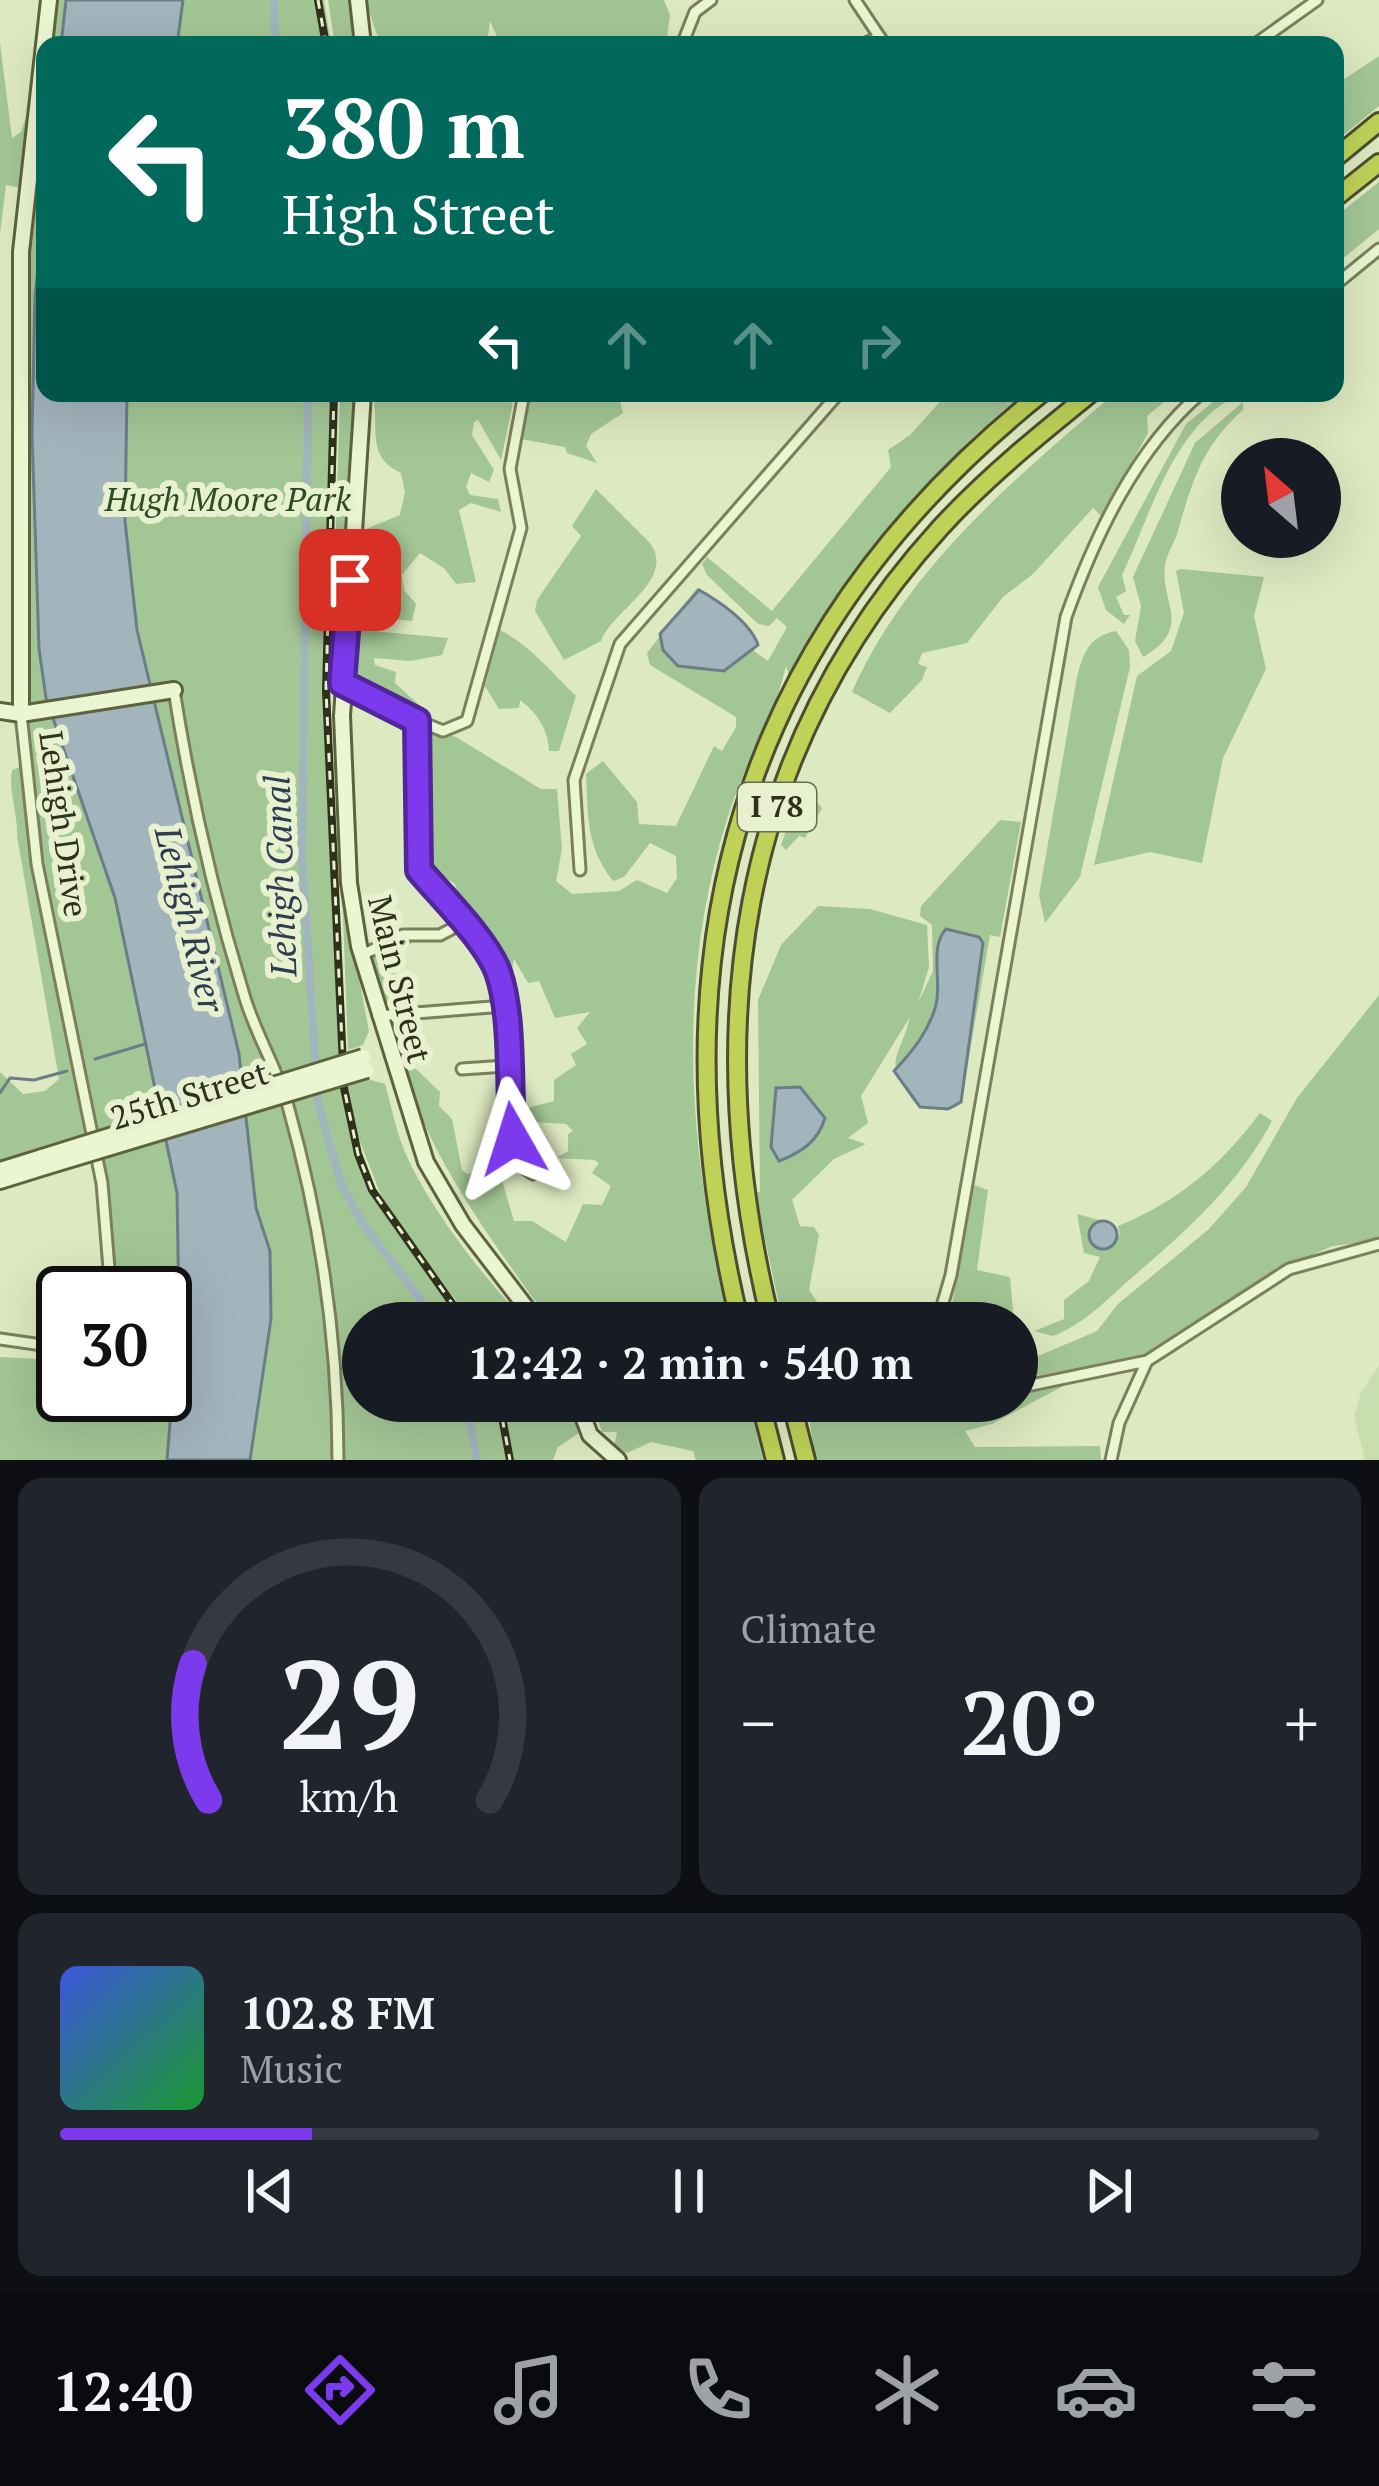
<!DOCTYPE html>
<meta charset="utf-8">
<style>
body{margin:0;font-family:"PT Serif",serif;background:#20242c;color:#f1f3f6;height:100vh;display:flex;flex-direction:column;font-size:45px;white-space:nowrap}
*{box-sizing:border-box;margin:0}
p{font-size:39px;color:#9ea1a6}
.icon{flex:none;width:66px;height:66px;fill:none;stroke:currentColor;stroke-width:2;stroke-linecap:round;stroke-linejoin:round}
.map{position:relative;height:1460px;overflow:hidden}
.side{display:flex;flex-direction:column;gap:18px;padding:18px;background:#0d0f14;flex:1}
.side>*{flex:none}
.top-card{position:absolute;left:36px;top:36px;width:1308px;height:366px;border-radius:24px;box-shadow:0 12px 48px #0002;background:#00695c;color:#fff;overflow:hidden}
.needle{width:78px;rotate:332deg}
.buttons{position:absolute;left:1221px;top:438px;display:grid;gap:24px}
.buttons a{display:grid;place-items:center;width:120px;height:120px;border-radius:50%;background:#171b24;box-shadow:0 12px 48px #0002;font-size:60px}
.speed{position:absolute;left:36px;top:1266px;display:flex;gap:24px;font-size:60px;font-weight:700;text-align:center}
.speed>*{display:grid;place-content:center;width:156px;height:156px;border-radius:50%;background:#171b24;box-shadow:0 12px 48px #0002;line-height:1}
.speed .limit{border:6px solid #111;border-radius:18px;background:#fff;color:#111}
.pin{position:absolute;display:grid;place-items:center;width:102px;height:102px;color:#fff;margin:-51px;border-radius:24px;box-shadow:0 6px 18px #0006}
.me{position:absolute;width:132px;margin:-66px;rotate:354deg;stroke-linejoin:round;filter:drop-shadow(0 0 9px #0008)}
.turn{display:flex;align-items:center;gap:42px;height:252px;padding:0 48px;font-size:54px}
.turn .icon{width:156px;height:156px;stroke-width:2.5}
.turn b{display:block;font-size:84px;line-height:102px}
.lanes{display:flex;align-items:center;height:114px;padding:0 48px;background:#0003;justify-content:center;gap:60px;direction:ltr}
.lanes .off{opacity:.35}
.big{font-size:90px;font-weight:700;line-height:1.1}
.side .widget{flex:1;display:flex;flex-direction:column;justify-content:center;gap:18px;min-width:0;padding:0 42px;border-radius:24px;background:#20242c}
.side .dial{align-items:center;gap:0}
.dial svg{height:312px;overflow:visible;fill:none;stroke:#363941;stroke-width:7;stroke-linecap:round;text-anchor:middle}
.dial text{fill:#f1f3f6;stroke:none}
.song{display:flex;align-items:center;gap:36px}
.cover{width:144px;height:144px;border-radius:18px;background:linear-gradient(135deg,hsl(230 70% 55%),hsl(130 70% 35%))}
.played{height:12px;border-radius:6px;background:linear-gradient(90deg,#7c3aed 20%,#363941 20%)}
.keys{display:flex;justify-content:space-around;direction:ltr}
.heat{display:flex;justify-content:space-between;align-items:center;font-size:66px;direction:ltr}
.side .tiles{flex:1;display:grid;gap:18px;grid-template-columns:1fr 1fr}
.widget:last-child{grid-column:span 2}
.trip{position:absolute;left:342px;top:1302px;width:696px;height:120px;border-radius:60px;background:#171b24;box-shadow:0 12px 48px #0002;font-weight:700;line-height:120px;text-align:center}
.dock{display:flex;height:192px;justify-content:space-around;align-items:center;background:#090b0e;color:#9ea1a6}
.dock .icon{width:84px;height:84px}
.dock .current{color:#7c3aed}
.dock b{font-size:54px;color:#f1f3f6}
.map>svg:first-child{display:block}
.farmland{fill:#c9deae}
.green{fill:#a3c695;fill-rule:evenodd}
.water{fill:#a2b4bc;stroke:#6b7e88;stroke-width:3}
.lines{fill:none;stroke-linecap:round;stroke-linejoin:round}
.stream{stroke:#6b7e88;stroke-width:3}
.canal{stroke:#a2b4bc;stroke-width:8}
.street-casing{stroke:#7b805a;stroke-width:15}
.secondary-casing{stroke:#5e623d;stroke-width:20}
.highway-casing{stroke:#4c4e2e;stroke-width:22}
.street{stroke:#eaf5d2;stroke-width:9}
.secondary{stroke:#eaf5d2;stroke-width:14}
.highway{stroke:#bfd257;stroke-width:16}
.rail-casing{stroke:#30311d;stroke-width:8}
.rail{stroke:#e7f1cf;stroke-width:3;stroke-dasharray:9;stroke-linecap:butt}
.secondary-bridge-casing{stroke:#5e623d;stroke-width:20;stroke-linecap:butt}
.secondary-bridge{stroke:#eaf5d2;stroke-width:14}
.route-casing{stroke:#51269a;stroke-width:30}
.route{stroke:#7c3aed;stroke-width:21}
.labels{text-anchor:middle;stroke-width:12;stroke-linejoin:round;paint-order:stroke}
.shield{fill:#e7f1cf;stroke:#676b52;stroke-width:3}
.shield-label{font-size:30px;font-weight:bold;fill:#30311d}
.park-label{font-size:33px;font-style:italic;fill:#2b4c25;stroke:#e7f1cf}
.street-label{font-size:33px;fill:#30311d;stroke:#e7f1cf}
.water-label{font-size:36px;font-style:italic;fill:#2d3d50;stroke:#e7f1cf}
</style>
<div class="map">
<svg width="1379" height="1460" viewBox="0 0 1379 1460">
<rect width="100%" height="100%" fill="#dde9c0"/>
<path class="farmland" d="M1379,1365V1460H1365L1354,1416L1361,1392Z"/>
<path class="green" d="M49,0H66L61,45H45V202L35,297L32,433L39,649L46,698L115,898L177,1193L179,1310L167,1460H0V1357L63,1360V1395H165V1293H111L102,1183L38,869L34,875L85,1134L0,1160V1072L23,1094L45,1091L59,1079L17,836C18,813 8,791 12,770L24,765L21,252Z
M183,0H324L331,45H177Z
M328,0H353L358,45H335Z
M365,0H664L670,15L666,45H501L490,21L487,45H394L377,35Z
M0,43L12,138L21,132L31,102L21,188L6,185L0,234Z
M1379,56V106L1335,142V85Z
M1379,182V229L1335,265V217Z
M127,393H334L326,690L344,1088L358,1154L372,1190L466,1323H363V1401H499L511,1456L502,1401H567L579,1433L558,1447L553,1460H250L271,1319L270,1252L256,1208L239,1054L137,630L125,521Z
M340,393H357L345,590L334,589Z
M395,393H493L513,403L501,460L478,420L474,422L472,435L494,470L489,482L471,473L466,487L470,495L498,499L501,512L471,503L459,510L476,582L456,584L444,568L420,553L402,575L404,590L416,604L412,621L351,615L366,529L400,515L405,492L401,473C368,458 378,433 374,403Z
M531,393H618L623,413L591,434L586,446L597,463L567,453L565,447L521,439Z
M948,393H1024C927,471 853,568 789,675L786,666C775,715 746,762 730,810C674,980 688,1152 730,1323H551C480,1224 419,1145 390,1024L413,1022L419,1037L408,1051L414,1067L440,1092L439,1106L452,1119L462,1170L467,1174L499,1170L514,1221H532L566,1242L583,1204L602,1205L611,1186L592,1173L599,1163L594,1160L557,1158L568,1151V1134L573,1131L566,1124L536,1122L528,1108L554,1101V1080L576,1065L571,1054L587,1044L577,1028L590,1012L555,1018L539,981L528,983L514,959L509,983L505,982L495,958L462,915L455,884L429,867L422,842L423,730L456,737L541,789H557L562,849L556,881L572,894L619,891L637,880L667,893L677,878L676,856L650,843L624,877L613,881C586,847 588,816 586,774L603,761L637,802L639,824L676,826L714,746L722,751L736,727V717L650,665L647,653L697,588L755,635L754,651L768,661L787,627L777,618L769,626L758,624L707,575L702,564L707,557L772,611L891,467L888,450L910,435Z
M1115,393H1175L1147,416L1148,433L1102,517L1093,508L1033,574L1003,597L967,643L922,653L918,664L927,667L922,680L890,713L852,692C907,568 1014,479 1115,393Z
M1224,393H1246C1176,415 1151,515 1122,575L1126,591L1116,597L1124,615H1130L1124,624L1106,610L1098,587L1186,424Z
M1243,402V410C1203,445 1192,481 1178,531C1175,542 1166,555 1165,566C1160,602 1194,628 1143,657L1135,641L1141,606L1133,577L1195,443Z
M596,489L650,543C677,580 612,610 601,641L564,660L535,611L537,600L581,536L572,526Z
M1181,569L1264,577L1254,616L1266,669L1223,758L1202,863L1150,852L1094,865L1137,676L1171,651L1184,613L1176,571Z
M351,629L448,638L442,655L410,661L374,658L375,665L396,672L395,683L430,715L372,695L353,678Z
M500,630C530,645 551,672 576,696L559,751H549C548,729 538,714 520,700L519,708L499,709L485,686Z
M1116,631L1129,650L1130,667L1080,877L1045,923L1039,895L1077,677C1083,654 1089,636 1116,631Z
M802,784L822,808L805,838L799,836L786,850L781,845Z
M1000,820L1021,822L1000,937L990,935L961,1103L954,1108L916,1104C881,1058 899,1062 910,1017L861,1096L868,1123L848,1138L866,1144L834,1159L792,1200L800,1226L814,1227L819,1235L809,1290L832,1323H783L755,1193L760,1192L758,1000L781,945L818,906L870,909L927,925L929,967L918,1003L933,971L932,925L920,916L921,906ZM776,1088L825,1118L802,1152L771,1147Z
M342,889L369,1031L363,1045L348,1050Z
M401,942H413L398,955L389,1010L382,1009L370,955Z
M1379,995V1240L1333,1246L1282,1267L1141,1358L1017,1379V1365L1097,1331L1118,1304L1209,1229L1246,1187L1297,1098Z
M371,1080L385,1084C391,1104 395,1127 403,1147C426,1205 485,1279 527,1323H473L386,1208L355,1129L347,1083Z
M1260,1113L1272,1121C1236,1188 1185,1232 1128,1281C1103,1303 1084,1324 1053,1336L1034,1331L1064,1319V1300L1089,1281L1100,1257L1084,1253L1077,1214L1103,1221L1120,1236L1118,1226C1179,1201 1220,1166 1260,1113Z
M972,1184L988,1190L977,1270L1010,1277L1014,1323H949Z
M1067,1384L992,1424L965,1431L975,1447L1100,1446L1101,1460H816L806,1401H1017V1394Z
M591,1401H749L763,1460H696L693,1451L651,1442L627,1453L614,1447L617,1432H602Z"/>
<path class="water" d="M66,0H183L177,45H61Z
M45,202V393H127L125,521L137,630L239,1054L256,1208L270,1251L271,1319L250,1460H167L179,1310L177,1193L115,898L46,698L39,649L32,433L35,297Z
M699,590C719,601 751,623 758,645L724,671L678,666L663,650L660,634Z
M946,929L979,937L983,943L961,1102L948,1109L920,1107L894,1071C912,1052 929,1031 936,1005C942,981 929,947 946,929Z
M800,1087L825,1118C818,1142 800,1153 779,1161L771,1147L776,1088Z
M1089 1235a14 14 0 1 1 28 0a14 14 0 1 1-28 0Z"/>
<g class="lines">
<path class="stream" d="M95,1059L145,1044
M0,1093L10,1078L34,1080L67,1071"/>
<path class="canal" d="M274,0L275,45
M308,393L302,857L318,1103L341,1184L363,1224L438,1323
M466,1401L477,1460"/>
<g class="street-casing">
<path id="street" d="M855,0L885,45
M682,45L695,12L711,0
M861,45L880,37
M1254,45L1317,0
M1335,285L1379,249
M342,683L367,700L443,731L467,721L521,528L510,469L524,393
M174,690C190,792 214,897 244,995C255,1033 277,1068 288,1106C320,1220 338,1342 338,1460
M21,714L37,864L102,1183L111,1293
M417,721L420,870C441,896 488,942 498,974C512,1020 510,1111 516,1163
M580,870L574,780L620,644L839,393
M362,955L403,935H440L461,924
M378,1016L504,1006
M462,1069L506,1066
M493,1165L516,1163L533,1174
M937,1323L951,1275L1066,617C1095,536 1135,450 1201,393
M0,1339L63,1348
M1017,1388L1147,1361
M1111,1460L1119,1423L1147,1361L1289,1269L1379,1244"/>
</g>
<g class="secondary-casing">
<path id="secondary" d="M358,0L363,45
M363,393L342,716L349,883L359,946L426,1162L463,1225L538,1323
M0,711L21,714L174,690
M21,714V252L49,0
M0,1170L42,1157
M0,1181L45,1167
M577,1401L590,1435L618,1460"/>
</g>
<g class="highway-casing">
<path id="highway" d="M1335,158L1379,122
M1335,198L1379,163
M740,1323C650,952 739,635 1042,393
M771,1323C700,1034 733,755 941,527C987,477 1039,435 1091,393
M760,1401L775,1460
M791,1401L806,1460"/>
</g>
<use href="#street" class="street"/>
<use href="#secondary" class="secondary"/>
<use href="#highway" class="highway"/>
<g class="rail-casing">
<path id="rail" d="M318,0L326,45
M334,393L326,690L344,1088L358,1154L372,1190L466,1323
M499,1401L510,1460"/>
</g>
<use href="#rail" class="rail"/>
<g class="secondary-bridge-casing">
<path id="secondary-bridge" d="M42,1157L363,1057
M45,1167L367,1070"/>
</g>
<use href="#secondary-bridge" class="secondary-bridge"/>
</g>
<g class="lines">
<g class="route-casing">
<path id="route" d="M350,580L342,683L417,721L419,870C441,896 486,940 498,972C514,1017 508,1089 513,1139"/>
</g>
<use href="#route" class="route"/>
</g>
<g class="labels">
<rect class="shield" x="738" y="783" width="78" height="48" rx="9"/>
<g class="shield-label">
<text x="777" y="817">I 78</text>
</g>
<g class="park-label">
<text x="228" y="511">Hugh Moore Park</text>
</g>
<g class="street-label">
<text transform="translate(64 824) rotate(82)" y="12">Lehigh Drive</text>
<text transform="translate(400 979) rotate(76)" y="12">Main Street</text>
<text transform="translate(189 1095) rotate(-17)" y="12">25th Street</text>
</g>
<g class="water-label">
<text transform="translate(280 876) rotate(-92)" y="13">Lehigh Canal</text>
<text transform="translate(190 919) rotate(76)" y="13">Lehigh River</text>
</g>
</g>
</svg>
<div class="buttons">
<a><svg class="needle" viewBox="-14 -14 28 28"><path d="M0-13l5 13h-10z" fill="#e53935"/><path d="M0 13l5-13h-10z" fill="#9ea1a6"/></svg></a>
</div>
<div class="speed"><div class="limit">30</div></div>
<div class="pin" style="left:350px;top:580px;background:#d93025"><svg class="icon" aria-label="arrive" viewBox="0 0 24 24"><path d="M6 21V4h12l-3 4 3 4H6"/></svg></div>
<svg class="me" style="left:513px;top:1139px" viewBox="-20 -20 40 40"><path d="M0-17L14 15 0 8-14 15z" fill="#7c3aed" stroke="#fff" stroke-width="4"/></svg>
<div class="trip">12:42 · 2 min · 540 m</div>
<div class="top-card">
<div class="turn"><svg class="icon" aria-label="left" viewBox="0 0 24 24"><path d="M17 20v-9H6M10 6l-5 5 5 5"/></svg><div><b>380 m</b>High Street</div></div>
<div class="lanes"><svg class="icon" aria-label="left" viewBox="0 0 24 24"><path d="M17 20v-9H6M10 6l-5 5 5 5"/></svg><svg class="icon off" aria-label="ahead" viewBox="0 0 24 24"><path d="M12 20V5M6 11l6-6 6 6"/></svg><svg class="icon off" aria-label="ahead" viewBox="0 0 24 24"><path d="M12 20V5M6 11l6-6 6 6"/></svg><svg class="icon off" aria-label="right" viewBox="0 0 24 24"><path d="M7 20v-9h11M14 6l5 5-5 5"/></svg></div>
</div>
</div>
<section class="side">
<div class="tiles">
<div class="widget dial"><svg viewBox="0 0 100 80">
<path d="M14 69A42 42 0 1 1 86 69"/>
<path d="M14 69A42 42 0 0 1 10 34" stroke="#7c3aed"/>
<text x="50" y="56" font-size="32" font-weight="700">29</text>
<text x="50" y="72" font-size="11">km/h</text>
</svg></div>
<div class="widget"><p>Climate</p>
<div class="heat"><a>−</a><b class="big">20°</b><a>+</a></div>
</div>
<div class="widget">
<div class="song"><i class="cover"></i><div><b>102.8 FM</b><p>Music</p></div></div>
<div class="played"></div>
<div class="keys"><svg class="icon" aria-label="previous" viewBox="0 0 24 24"><path d="M18 5L8 12l10 7zM5 5v14"/></svg><svg class="icon" aria-label="pause" viewBox="0 0 24 24"><path d="M8 5v14M16 5v14"/></svg><svg class="icon" aria-label="next" viewBox="0 0 24 24"><path d="M6 5l10 7-10 7zM19 5v14"/></svg></div>
</div>
</div>
</section>
<nav class="dock">
<b>12:40</b>
<svg class="icon current" aria-label="directions" viewBox="0 0 24 24"><path d="M12 3l9 9-9 9-9-9zM9 14v-3h6M13 9l2 2-2 2"/></svg>
<svg class="icon" aria-label="music" viewBox="0 0 24 24"><path d="M9 18V5l10-2v13"/><circle cx="6" cy="18" r="3"/><circle cx="16" cy="16" r="3"/></svg>
<svg class="icon" aria-label="phone" viewBox="0 0 24 24"><path d="M5 4h4l2 5-3 2q2 4 5 5l2-3 5 2v4C11 20 4 13 5 4z"/></svg>
<svg class="icon" aria-label="climate" viewBox="0 0 24 24"><path d="M12 3v18M4 7l16 10M4 17L20 7"/></svg>
<svg class="icon" aria-label="car" viewBox="0 0 24 24"><path d="M5 17H2v-5l4-1 3-4h7l3 4 3 1v5h-3M9 17h6M6 11h13"/><circle cx="7" cy="17" r="2"/><circle cx="17" cy="17" r="2"/></svg>
<svg class="icon" aria-label="filters" viewBox="0 0 24 24"><path d="M4 7h16M4 17h16"/><circle cx="9" cy="7" r="2"/><circle cx="15" cy="17" r="2"/></svg>
</nav>
